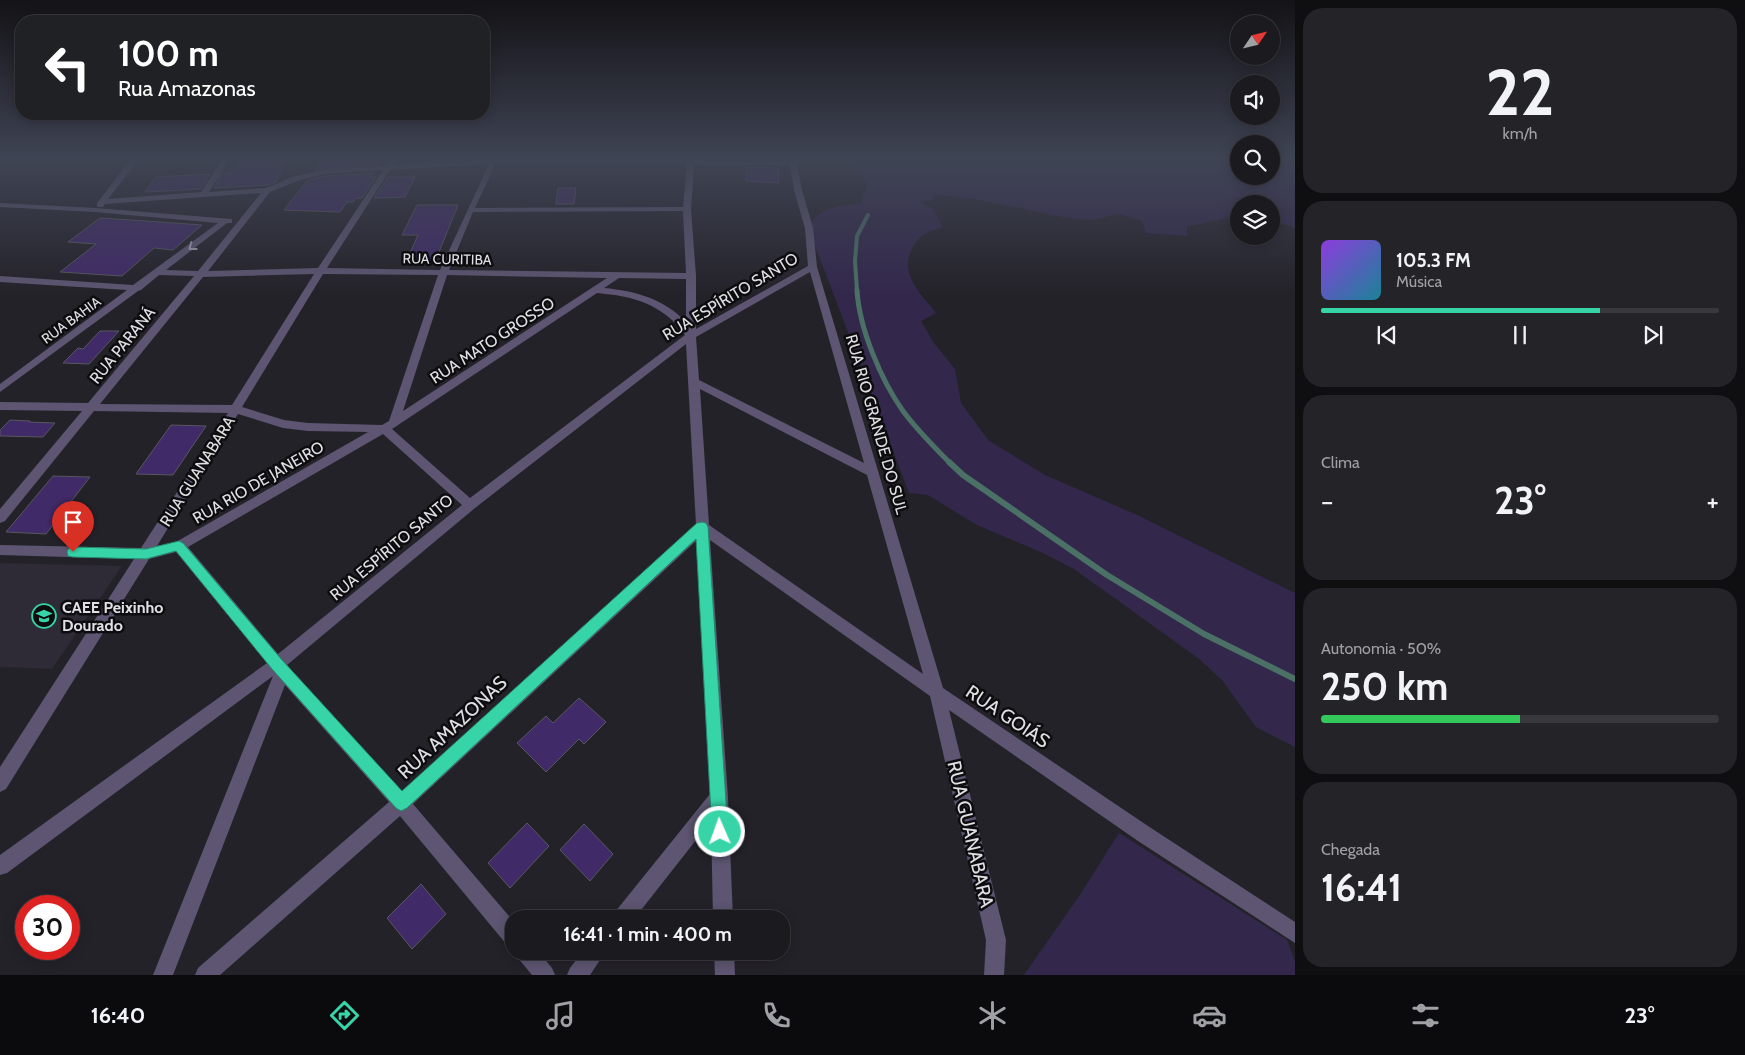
<!DOCTYPE html>
<html lang="pt">
<meta charset="utf-8">
<style>
body{margin:0;font-family:Cabin,sans-serif;background:#242328;color:#f1f3f6;height:100vh;display:flex;flex-direction:column;font-size:19px;white-space:nowrap}
*{box-sizing:border-box;margin:0}
p{font-size:16px;color:#a0a1a4}
.icon{flex:none;width:28px;height:28px;fill:none;stroke:currentColor;stroke-width:2;stroke-linecap:round;stroke-linejoin:round}
.map{position:relative;flex:1;overflow:hidden}
.side{display:flex;flex-direction:column;gap:8px;padding:8px;background:#0f0e11;width:450px}
.side>*{flex:none}
.hud{position:absolute;left:15px;top:15px;width:475px;height:105px;border-radius:20px;box-shadow:0 2px 12px #0003,0 0 0 1px #39383d;background:#202124;color:#fff;overflow:hidden}
.needle{width:32px;rotate:55deg}
.controls{position:absolute;left:1230px;top:15px;display:grid;gap:10px}
.controls a{display:grid;place-items:center;width:50px;height:50px;border-radius:50%;background:#1b1a1f;box-shadow:0 2px 12px #0003,0 0 0 1px #39383d;font-size:25px}
.speed{position:absolute;left:15px;top:895px;display:flex;gap:10px;font-size:25px;font-weight:700;text-align:center}
.speed>*{display:grid;place-content:center;width:65px;height:65px;border-radius:50%;background:#1b1a1f;box-shadow:0 2px 12px #0003,0 0 0 1px #39383d;line-height:1}
.speed .limit{border:8px solid #d22;background:#fff;color:#111}
.pin{position:absolute;display:grid;place-items:center;width:42px;height:42px;color:#fff;margin:-51px -21px;border-radius:50% 50% 50% 0;rotate:-45deg;box-shadow:0 0 5px #0007}
.pin .icon{rotate:45deg}
.me{position:absolute;width:55px;margin:-28px;rotate:358deg;stroke-linejoin:round;filter:drop-shadow(0 0 4px #0008)}
.turn{display:flex;align-items:center;gap:18px;height:105px;padding:0 20px;font-size:22px}
.turn .icon{width:65px;height:65px;stroke-width:2.5}
.turn b{display:block;font-size:35px;line-height:42px}
.big{font-size:38px;font-weight:700;line-height:1.1}
.side .tile{flex:1;display:flex;flex-direction:column;justify-content:center;gap:8px;min-width:0;padding:0 18px;border-radius:20px;background:#242328}
.side .dial{align-items:center;gap:0}
.dial b{font-size:65px;line-height:1}
.song{display:flex;align-items:center;gap:15px}
.cover{width:60px;height:60px;border-radius:8px;background:linear-gradient(135deg,hsl(270 70% 55%),hsl(190 70% 35%))}
.played{height:5px;border-radius:2px;background:linear-gradient(90deg,#36d4a7 70%,#39383d 70%)}
.keys{display:flex;justify-content:space-around;direction:ltr}
.heat{display:flex;justify-content:space-between;align-items:center;font-size:28px;direction:ltr}
.charge{height:8px;border-radius:4px;background:linear-gradient(90deg,#34c759 50%,#39383d 0)}
.trip{position:absolute;left:505px;top:910px;width:285px;height:50px;border-radius:20px;background:#1b1a1f;box-shadow:0 2px 12px #0003,0 0 0 1px #39383d;font-weight:700;line-height:50px;text-align:center}
.dock{display:flex;height:80px;justify-content:space-around;align-items:center;background:#0b0a0c;color:#a0a1a4}
.dock .icon{width:35px;height:35px}
.dock .on{color:#36d4a7}
.dock b{font-size:22px;color:#f1f3f6}
main{display:flex;flex:1;min-height:0}
.map>svg:first-child{display:block}
.built{fill:#2e2a36}
.green{fill:#33284c}
.lines{fill:none;stroke-linecap:round;stroke-linejoin:round}
.stream-far2{stroke:#4b7066;stroke-width:4}
.stream-far1{stroke:#4b7066;stroke-width:5}
.stream{stroke:#4b7066;stroke-width:6}
.building{fill:#402a67;stroke:#58575e}
.street{fill:#5d5571;fill-rule:evenodd}
.oneway{stroke:#a5a1b0}
.route{fill:#36d4a7;stroke:#238a6d}
.labels{text-anchor:middle;stroke-width:5;stroke-linejoin:round;paint-order:stroke}
.far-street-label{font-size:14px;fill:#e0dfe3;stroke:#0d0c0f}
.street-label{font-size:16px;fill:#e0dfe3;stroke:#0d0c0f}
.poi-label{font-size:16px;font-weight:bold;fill:#e0dfe3;stroke:#0d0c0f;text-anchor:start}
.near-street-label{font-size:19px;fill:#e0dfe3;stroke:#0d0c0f}
</style>
<main>
<div class="map">
<svg width="1295" height="975" viewBox="0 0 1295 975">
<rect width="100%" height="100%" fill="#242229"/>
<path class="built" d="M0,563L122,566L52,669L0,667Z"/>
<path class="green" d="M843,158H953L970,163L983,158H1239V176H1271V158H1295V228L1271,220V204H1239V217C1221,218 1204,224 1187,226V236L1146,233L1142,221L1119,214L1092,220L1068,218L973,199L933,194V200L920,202L933,209L943,228C930,230 921,234 914,245C897,272 920,293 936,313L921,321L934,343L955,369L961,403L988,440L1045,475L1135,514L1295,593V747L1256,727L1222,680L1198,658L1074,569L1041,552L977,525L928,495L909,493L808,227C821,206 838,207 861,203L868,183Z
M1119,833L1287,940L1295,961V975H1024L1080,895Z"/>
<g class="lines">
<path class="stream-far2" d="M857,291L855,261L857,236L868,215"/>
<path class="stream-far1" d="M857,290C859,328 881,380 903,411C917,430 934,447 950,463"/>
<path class="stream" d="M949,462L963,475L1107,575L1204,634L1295,679"/>
</g>
<path class="building" d="M239,158H287L276,182L268,185L214,188L223,173H230Z
M325,158H382L378,165L315,170Z
M746,167L778,168L779,183L746,181Z
M373,173L370,177H376L362,198H356L353,202H347L340,212L284,210L308,180L325,176Z
M210,174L201,189L145,192L156,177Z
M388,177H415L405,197L374,198Z
M558,188H576L574,204H556Z
M417,205H458L435,262H406L418,235H402Z
M100,218L160,222L202,225L173,250L154,248L122,276L60,272L96,244L68,242Z
M100,331H119L89,364L63,363L78,348L83,349Z
M10,420L30,421L29,422L55,423L43,437L0,436V430Z
M171,425L206,426L173,475L136,474Z
M53,476L90,477L46,534L6,532Z
M579,698L606,722L584,744L579,739L546,772L517,743L546,716L553,723Z
M527,823L549,846L510,888L488,863Z
M584,824L613,854L590,881L560,850Z
M421,884L446,914L412,949L387,918Z"/>
<g class="lines">
<path class="street" d="M132,158H140L108,199L201,192L223,158H231L209,192L266,188L295,176L325,170L386,166L391,158H399L394,165L491,158L792,161L797,158H806L797,164L802,190L813,228L817,267L943,688L1151,828L1295,922V943L1138,841L949,710L1006,940L1004,975H984L986,940L930,696L710,540L728,797L733,919H713L711,821L634,919H612L615,912L710,794L697,540L413,804L514,922V948L507,945L400,816L220,975H195L198,968L389,802L285,685L173,975H153L273,676L7,873L0,875V855L267,663L176,552L149,559L6,789L0,792V767L134,559L0,555V545L141,548L228,413L94,411L5,521L0,523V509L82,411L0,410V402L88,403L194,276L159,275L141,290L138,291L0,392V384L127,290L0,282V276L133,285L218,223L95,212L0,207V203L95,208L232,219V223H227L166,270L198,271L261,193L105,204L103,207H97V203ZM496,163L687,164L683,207L475,208ZM489,164L440,270L327,268L390,170ZM694,165H790L794,190L805,228L808,266L696,329V276L691,209ZM383,170L318,268L208,271L270,192L300,180L325,174ZM683,211L686,273L449,270L473,212ZM810,272L864,463L699,380L696,337ZM314,274L232,405L100,404L203,277ZM323,274L438,275L389,421L382,425L308,423L284,420L242,407ZM447,275L607,278L403,411ZM619,278L686,279V322C664,299 636,291 604,288ZM597,293C633,296 663,304 685,335L470,498L392,429ZM686,344L696,525L402,791L287,665L475,508ZM700,389L867,475L923,674L709,525ZM238,414L283,428L308,431L368,432L176,542L157,546ZM383,434L462,505L278,654L188,547Z
M515,951H538L552,968L555,975H532L518,958Z
M583,951H606L590,975H567L570,968Z
M714,951H734L735,975H715Z"/>
</g>
<defs><path id="oneway-chevron" d="M-2-3.5L2.5 0L-2 3.5" fill="none" stroke-width="1.6" stroke-linecap="round" stroke-linejoin="round" transform="scale(1.25)"/></defs>
<use class="oneway" href="#oneway-chevron" transform="translate(192 247) rotate(143)"/>
<linearGradient id="sky" x2="0" y2="1"><stop stop-color="#141317"/><stop offset="0.54" stop-color="#3f4454"/><stop offset="1" stop-color="#3f4454" stop-opacity="0"/></linearGradient>
<rect width="1295" height="294" fill="url(#sky)"/>
<path class="route" d="M702,522L706,523L708,527L728,832L726,838L720,840L714,838L712,832L696,539L407,808L401,811L396,808L272,669L176,551L146,559L73,557L68,556L67,552L68,549L73,547L146,549L179,541L183,543L282,660L402,791L697,523Z"/>
<defs>
<g id="school-ring" transform="scale(1.25)"><circle r="9.5" fill="#0d0c0f" stroke="#36d4a7" stroke-width="1.5"/><path d="M0-5L7-2L0 1L-7-2ZM-4 1L0 2.5L4 1V4Q0 6-4 4Z" fill="#36d4a7"/></g>
</defs>
<g fill-rule="evenodd">
<use href="#school-ring" x="44" y="616"/>
</g>
<g class="labels">
<g class="far-street-label">
<text transform="translate(447 259) rotate(1)" y="5">RUA CURITIBA</text>
<text transform="translate(71 320) rotate(-36)" y="5">RUA BAHIA</text>
</g>
<g class="street-label">
<text transform="translate(730 296) rotate(-31)" y="6">RUA ESPÍRITO SANTO</text>
<text transform="translate(492 340) rotate(-33)" y="6">RUA MATO GROSSO</text>
<text transform="translate(122 345) rotate(-51)" y="6">RUA PARANÁ</text>
<text transform="translate(877 424) rotate(74)" y="6">RUA RIO GRANDE DO SUL</text>
<text transform="translate(197 471) rotate(-58)" y="6">RUA GUANABARA</text>
<text transform="translate(258 482) rotate(-30)" y="6">RUA RIO DE JANEIRO</text>
<text transform="translate(391 547) rotate(-40)" y="6">RUA ESPÍRITO SANTO</text>
</g>
<g class="poi-label">
<text x="62" y="613">CAEE Peixinho<tspan x="62" dy="18">Dourado</tspan></text>
</g>
<g class="near-street-label">
<text transform="translate(1008 716) rotate(34)" y="7">RUA GOIÁS</text>
<text transform="translate(452 727) rotate(-43)" y="7">RUA AMAZONAS</text>
<text transform="translate(971 834) rotate(77)" y="7">RUA GUANABARA</text>
</g>
</g>
</svg>
<div class="controls">
<a><svg class="needle" viewBox="-14 -14 28 28"><path d="M0-13l5 13h-10z" fill="#e53935"/><path d="M0 13l5-13h-10z" fill="#a0a1a4"/></svg></a>
<a><svg class="icon" aria-label="sound" viewBox="0 0 24 24"><path d="M4 9h4l5-4v14l-5-4H4zM17 9q2 3 0 6"/></svg></a>
<a><svg class="icon" aria-label="search" viewBox="0 0 24 24"><circle cx="10" cy="10" r="6"/><path d="M15 15l6 6"/></svg></a>
<a><svg class="icon" aria-label="layers" viewBox="0 0 24 24"><path d="M12 4l9 5-9 5-9-5zM3 14l9 5 9-5"/></svg></a>
</div>
<div class="speed"><div class="limit">30</div></div>
<div class="pin" style="left:73px;top:552px;background:#d93025"><svg class="icon" aria-label="arrive" viewBox="0 0 24 24"><path d="M6 21V4h12l-3 4 3 4H6"/></svg></div>
<svg class="me" style="left:720px;top:832px" viewBox="-20 -20 40 40"><circle r="17" fill="#36d4a7" stroke="#fff" stroke-width="3"/><path d="M0-11L8 9 0 5-8 9z" fill="#fff"/></svg>
<div class="trip">16:41 · 1 min · 400 m</div>
<div class="hud">
<div class="turn"><svg class="icon" aria-label="left" viewBox="0 0 24 24"><path d="M17 20v-9H6M10 6l-5 5 5 5"/></svg><div><b>100 m</b>Rua Amazonas</div></div>
</div>
</div>
<section class="side">
<div class="tile dial"><b>22</b><p>km/h</p></div>
<div class="tile">
<div class="song"><i class="cover"></i><div><b>105.3 FM</b><p>Música</p></div></div>
<div class="played"></div>
<div class="keys"><svg class="icon" aria-label="previous" viewBox="0 0 24 24"><path d="M18 5L8 12l10 7zM5 5v14"/></svg><svg class="icon" aria-label="pause" viewBox="0 0 24 24"><path d="M8 5v14M16 5v14"/></svg><svg class="icon" aria-label="next" viewBox="0 0 24 24"><path d="M6 5l10 7-10 7zM19 5v14"/></svg></div>
</div>
<div class="tile"><p>Clima</p>
<div class="heat"><a>−</a><b class="big">23°</b><a>+</a></div>
</div>
<div class="tile"><p>Autonomia · 50%</p><b class="big">250 km</b><div class="charge"></div></div>
<div class="tile"><p>Chegada</p><b class="big">16:41</b></div>
</section>
</main>
<nav class="dock">
<b>16:40</b>
<svg class="icon on" aria-label="directions" viewBox="0 0 24 24"><path d="M12 3l9 9-9 9-9-9zM9 14v-3h6M13 9l2 2-2 2"/></svg>
<svg class="icon" aria-label="music" viewBox="0 0 24 24"><path d="M9 18V5l10-2v13"/><circle cx="6" cy="18" r="3"/><circle cx="16" cy="16" r="3"/></svg>
<svg class="icon" aria-label="phone" viewBox="0 0 24 24"><path d="M5 4h4l2 5-3 2q2 4 5 5l2-3 5 2v4C11 20 4 13 5 4z"/></svg>
<svg class="icon" aria-label="climate" viewBox="0 0 24 24"><path d="M12 3v18M4 7l16 10M4 17L20 7"/></svg>
<svg class="icon" aria-label="car" viewBox="0 0 24 24"><path d="M5 17H2v-5l4-1 3-4h7l3 4 3 1v5h-3M9 17h6M6 11h13"/><circle cx="7" cy="17" r="2"/><circle cx="17" cy="17" r="2"/></svg>
<svg class="icon" aria-label="filters" viewBox="0 0 24 24"><path d="M4 7h16M4 17h16"/><circle cx="9" cy="7" r="2"/><circle cx="15" cy="17" r="2"/></svg>
<b>23°</b>
</nav>
